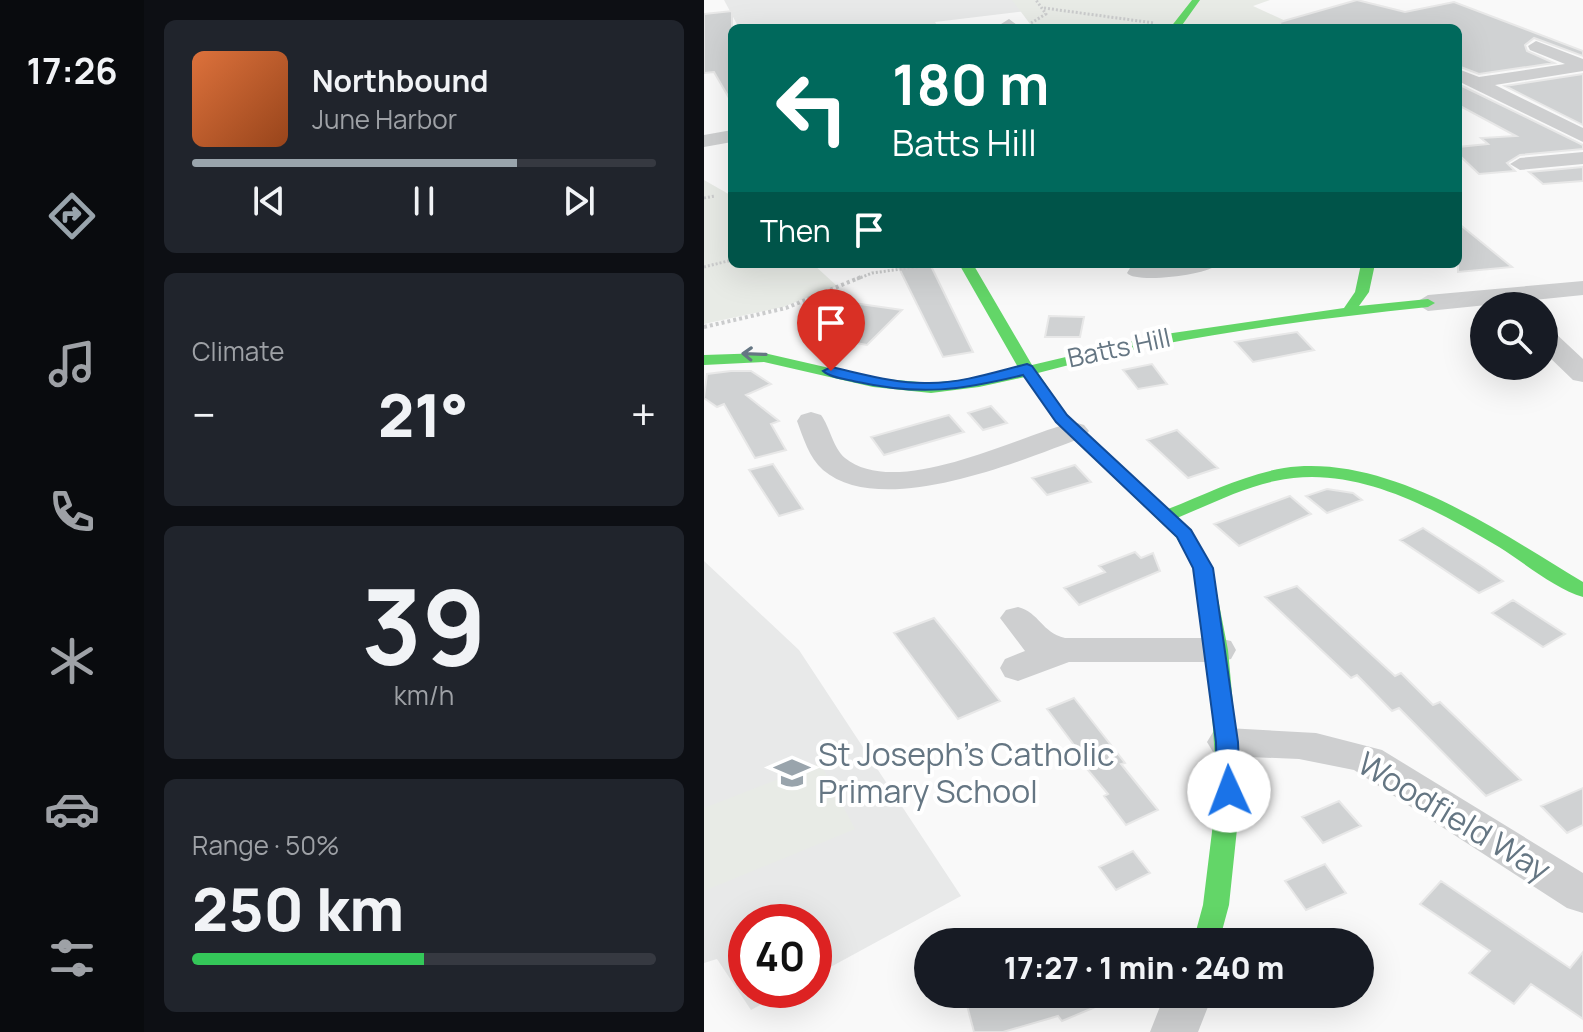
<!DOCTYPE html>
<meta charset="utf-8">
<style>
body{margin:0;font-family:Manrope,sans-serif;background:#20242c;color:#f1f3f6;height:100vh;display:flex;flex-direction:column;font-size:30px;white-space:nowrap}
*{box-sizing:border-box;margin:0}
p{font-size:26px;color:#9ea1a6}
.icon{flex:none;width:44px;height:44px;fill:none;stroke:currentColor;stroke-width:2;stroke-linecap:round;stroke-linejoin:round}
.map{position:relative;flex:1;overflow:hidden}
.panel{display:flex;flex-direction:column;gap:20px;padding:20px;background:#0d0f14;width:560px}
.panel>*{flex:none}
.guide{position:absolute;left:24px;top:24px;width:734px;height:244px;border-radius:12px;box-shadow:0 8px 32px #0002;background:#00695c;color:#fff;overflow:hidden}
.controls{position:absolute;left:766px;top:292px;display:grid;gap:16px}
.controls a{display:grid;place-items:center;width:88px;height:88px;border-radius:50%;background:#171b24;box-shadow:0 8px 32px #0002;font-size:40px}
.speed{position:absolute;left:24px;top:904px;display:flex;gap:16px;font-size:40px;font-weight:700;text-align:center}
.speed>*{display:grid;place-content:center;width:104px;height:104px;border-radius:50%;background:#171b24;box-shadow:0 8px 32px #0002;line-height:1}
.speed .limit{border:12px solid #d22;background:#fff;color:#111}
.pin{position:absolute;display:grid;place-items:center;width:68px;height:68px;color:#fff;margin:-82px -34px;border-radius:50% 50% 50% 0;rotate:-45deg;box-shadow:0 0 8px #0007}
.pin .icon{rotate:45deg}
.me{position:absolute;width:88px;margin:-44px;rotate:358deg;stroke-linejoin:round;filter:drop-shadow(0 0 6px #0008)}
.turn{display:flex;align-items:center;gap:28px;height:168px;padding:0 32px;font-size:36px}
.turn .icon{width:104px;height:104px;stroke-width:2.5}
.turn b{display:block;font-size:56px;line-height:68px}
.then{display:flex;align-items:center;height:76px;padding:0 32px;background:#0003;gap:16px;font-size:30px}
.big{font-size:60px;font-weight:800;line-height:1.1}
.panel .widget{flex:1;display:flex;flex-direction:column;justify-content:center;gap:12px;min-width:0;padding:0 28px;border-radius:12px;background:#20242c}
.panel .dial{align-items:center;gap:0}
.dial b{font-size:104px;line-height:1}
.song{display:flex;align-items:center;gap:24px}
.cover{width:96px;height:96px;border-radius:12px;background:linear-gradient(135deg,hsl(20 70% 55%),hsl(20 70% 35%))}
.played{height:8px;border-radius:4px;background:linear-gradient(90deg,#99a4ac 70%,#363941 70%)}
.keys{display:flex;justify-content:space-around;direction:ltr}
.heat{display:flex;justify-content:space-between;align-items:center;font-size:44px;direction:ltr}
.charge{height:12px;border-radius:6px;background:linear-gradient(90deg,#34c759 50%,#363941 0)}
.trip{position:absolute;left:210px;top:928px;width:460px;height:80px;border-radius:40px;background:#171b24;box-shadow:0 8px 32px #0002;font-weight:800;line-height:80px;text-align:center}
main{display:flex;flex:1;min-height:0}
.menu{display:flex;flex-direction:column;width:144px;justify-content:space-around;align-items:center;background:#090b0e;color:#9ea1a6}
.menu .icon{width:56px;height:56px}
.menu .on{color:#99a4ac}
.menu b{font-size:36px;color:#f1f3f6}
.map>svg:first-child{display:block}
.built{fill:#e8e9e9}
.green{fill:#e8ebe6}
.building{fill:#d0d2d3;stroke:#e8e8e8;stroke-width:2}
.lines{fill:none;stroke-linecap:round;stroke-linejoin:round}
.path-far1{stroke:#cbcccd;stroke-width:3;stroke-dasharray:2 2;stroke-linecap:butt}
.path{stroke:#cbcccd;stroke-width:4;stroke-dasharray:3 3;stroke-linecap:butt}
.street{fill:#cecfd0;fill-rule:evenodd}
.fast{fill:#63d668;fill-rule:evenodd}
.oneway{stroke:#657683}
.route{fill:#1a73e8;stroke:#114b97;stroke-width:2}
.labels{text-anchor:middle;stroke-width:8;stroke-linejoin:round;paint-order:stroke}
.street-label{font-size:26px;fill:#657683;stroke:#fff}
.near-poi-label{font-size:32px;fill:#657683;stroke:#fff;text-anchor:start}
.near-street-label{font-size:32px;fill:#657683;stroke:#fff}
</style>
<main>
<nav class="menu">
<b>17:26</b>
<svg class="icon on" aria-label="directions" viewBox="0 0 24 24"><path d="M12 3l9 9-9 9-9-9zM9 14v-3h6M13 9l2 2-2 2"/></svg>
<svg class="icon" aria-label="music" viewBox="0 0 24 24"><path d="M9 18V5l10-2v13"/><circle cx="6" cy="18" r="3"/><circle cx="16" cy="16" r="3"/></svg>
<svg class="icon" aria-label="phone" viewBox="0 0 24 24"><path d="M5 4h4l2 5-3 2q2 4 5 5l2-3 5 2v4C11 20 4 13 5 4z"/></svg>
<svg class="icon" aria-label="climate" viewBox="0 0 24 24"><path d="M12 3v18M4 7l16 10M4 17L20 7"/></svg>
<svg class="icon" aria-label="car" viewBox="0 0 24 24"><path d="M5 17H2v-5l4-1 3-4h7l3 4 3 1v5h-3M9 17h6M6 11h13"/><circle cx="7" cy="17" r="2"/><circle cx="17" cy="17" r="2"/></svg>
<svg class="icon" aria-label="filters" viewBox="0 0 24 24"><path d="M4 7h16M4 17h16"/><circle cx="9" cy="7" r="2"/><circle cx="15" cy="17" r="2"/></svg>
</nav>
<section class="panel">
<div class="widget">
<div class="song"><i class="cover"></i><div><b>Northbound</b><p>June Harbor</p></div></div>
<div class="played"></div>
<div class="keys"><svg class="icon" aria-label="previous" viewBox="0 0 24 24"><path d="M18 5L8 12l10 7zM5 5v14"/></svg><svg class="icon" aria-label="pause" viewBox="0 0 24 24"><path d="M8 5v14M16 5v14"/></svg><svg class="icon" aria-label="next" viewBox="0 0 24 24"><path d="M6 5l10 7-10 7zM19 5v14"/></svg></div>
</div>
<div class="widget"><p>Climate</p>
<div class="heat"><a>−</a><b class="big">21°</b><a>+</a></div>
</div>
<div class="widget dial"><b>39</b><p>km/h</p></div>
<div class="widget"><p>Range · 50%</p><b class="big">250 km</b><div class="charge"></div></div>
</section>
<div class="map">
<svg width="879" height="1032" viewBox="0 0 879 1032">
<rect width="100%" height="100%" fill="#f9f9f9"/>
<path class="built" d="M20,0H317L322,11L231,22L235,28H35Z
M0,561L95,650L257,896L110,976V922H42V990H84L47,1010L13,959L0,963Z"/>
<path class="green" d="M308,0H566L549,6L597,28H329Z
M0,180L28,196V264H109L133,286L79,307L0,324Z
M116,763L151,829L0,891V808Z"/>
<path class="building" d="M653,0L701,12L750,2L879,51V56L830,38L821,45L823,51L850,63L775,74L754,66V28H577L576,22Z
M28,11V103L10,72L0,73V14Z
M879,74V125L801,86Z
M754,84L879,145V149L816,155L803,163L811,171L775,174L754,154V147L784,144L777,138L812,136L754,105Z
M879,167V181L839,184L825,172Z
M754,223L808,267L754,272Z
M193,264H226L269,352L239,357Z
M142,302L198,310L163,345L106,335Z
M345,316L380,317L376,337H341Z
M593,332L610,350L549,362L531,342Z
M448,364L463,384L434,389L419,370Z
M27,371H47L67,384L42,395L75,421L67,424L82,450L51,458L20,404L13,407L0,398L3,374Z
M287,406L303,423L279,430L264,413Z
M245,415L260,432L180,455L167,437Z
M473,430L514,468L484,478L443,440Z
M69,464L99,509L75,516L45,470Z
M371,465L387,482L343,495L328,478Z
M623,489L649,493L658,500L623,513L602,496Z
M586,496L607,514L535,546L510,524Z
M719,528L779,567L799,581L775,593L696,540Z
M431,552L437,558L449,553L456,571L375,605L360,588L401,572L395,566Z
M593,586L691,676L697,673L729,705L736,702L817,780L782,796L695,708L688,711L653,675L647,678L561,597Z
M809,600L861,634L839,647L788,613Z
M230,618L255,649L296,701L254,719L190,633Z
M370,698L421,763L417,764L454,810L422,825L400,796L404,794L368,751L373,749L343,709Z
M879,788V825L863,833L837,806Z
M635,801L657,826L619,843L598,817Z
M429,851L446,873L412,890L395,867Z
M621,864L642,893L602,910L581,881Z
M737,881L866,968L879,952V1019L827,984L810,1004L765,973L786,951L716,904Z
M260,994H409L408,1000L358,1021L354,1016L299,1032H270Z"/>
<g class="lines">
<path class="path-far1" d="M340,8L450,23
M327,23L342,14L332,0
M592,28L595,26
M0,198L11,196
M0,267L28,260
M153,279L168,273L234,264"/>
<path class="path" d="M0,327L82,308L157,277"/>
<path class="street" d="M305,19L317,28H300L297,24Z
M832,41L879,59V71L791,85L879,128V142L754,81V69L775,77L861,64L826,50L824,46Z
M28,130V142L0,147V135Z
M879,152V164L816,170L806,164L816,158Z
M448,264H514C506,275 431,284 423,273L426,268Z
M879,281V295L724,311L711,303L724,295Z
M840,329L849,331L879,359V382L869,380L840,352Z
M107,412L117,415C126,427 129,448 141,458C193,500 313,436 370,422L380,425L385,431L380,437C318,460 178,520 119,470C105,458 99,437 93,421L97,415Z
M314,607C336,613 337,632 361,638H514L527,641L532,650L527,659L514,662H365L314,681L301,677L296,668L301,659L321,651L296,618L302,610Z
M523,728L612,733L678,750L879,873V913L863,908L650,770L595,759L523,756L509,752L503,742L509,732Z
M461,994H509L494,1032H446Z"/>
<path class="fast" d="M488,0H496L476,28H466Z
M255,264H269L328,365L455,335L640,308L651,292L657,264H671L665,292L655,306L724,299L731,303L724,307C592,321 462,338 334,373L363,415L464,509C502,494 539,475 580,468C684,453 794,531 879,582V597C853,590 819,562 795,547C729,508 650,463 571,481C537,488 505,505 473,518L486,530L508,568L524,650L537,791L525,905L515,942H489L499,905L513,791L504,650L490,568L472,537L351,421L321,377L275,387L227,393L169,387L60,362L0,365V355L60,353L169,378L227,383L275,378L315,369Z"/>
</g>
<defs><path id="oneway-shaft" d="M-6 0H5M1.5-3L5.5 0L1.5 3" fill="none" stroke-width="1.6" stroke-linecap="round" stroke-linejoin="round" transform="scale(2)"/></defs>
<use class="oneway" href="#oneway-shaft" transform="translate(50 354) rotate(-178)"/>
<path class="route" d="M323,364L328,366L363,415L487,530L509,568L534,742L536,791L533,797H516L513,791L512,742L489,568L473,537L352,422L319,375C257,390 217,396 154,382C142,379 127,378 119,371L127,367C159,374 192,384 225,383C258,383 291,372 323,364Z"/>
<defs>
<g id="school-bare" transform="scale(2.76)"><path d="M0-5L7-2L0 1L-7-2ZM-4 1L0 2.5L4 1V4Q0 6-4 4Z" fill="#99a4ac" stroke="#fff" stroke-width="2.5" paint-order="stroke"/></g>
</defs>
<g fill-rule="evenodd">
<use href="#school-bare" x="88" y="773"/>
</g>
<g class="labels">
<g class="street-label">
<text transform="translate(415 348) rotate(-12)" y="9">Batts Hill</text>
</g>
<g class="near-poi-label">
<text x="114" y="766">St Joseph's Catholic<tspan x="114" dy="37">Primary School</tspan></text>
</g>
<g class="near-street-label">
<text transform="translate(750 817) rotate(31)" y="11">Woodfield Way</text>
</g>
</g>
</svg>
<div class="controls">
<a><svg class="icon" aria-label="search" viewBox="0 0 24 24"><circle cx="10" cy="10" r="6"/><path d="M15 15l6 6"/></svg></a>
</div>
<div class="speed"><div class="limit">40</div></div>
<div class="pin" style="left:127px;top:371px;background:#d93025"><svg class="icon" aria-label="arrive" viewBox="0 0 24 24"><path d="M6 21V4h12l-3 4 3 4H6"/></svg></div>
<svg class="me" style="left:525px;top:791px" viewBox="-20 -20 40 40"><circle r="19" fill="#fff"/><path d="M0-13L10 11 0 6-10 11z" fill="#1a73e8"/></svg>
<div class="trip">17:27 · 1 min · 240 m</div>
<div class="guide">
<div class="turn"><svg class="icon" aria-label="left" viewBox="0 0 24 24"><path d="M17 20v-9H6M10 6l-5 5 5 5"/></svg><div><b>180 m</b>Batts Hill</div></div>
<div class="then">Then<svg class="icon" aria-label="arrive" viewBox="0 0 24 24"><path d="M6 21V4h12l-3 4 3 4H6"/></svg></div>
</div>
</div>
</main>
